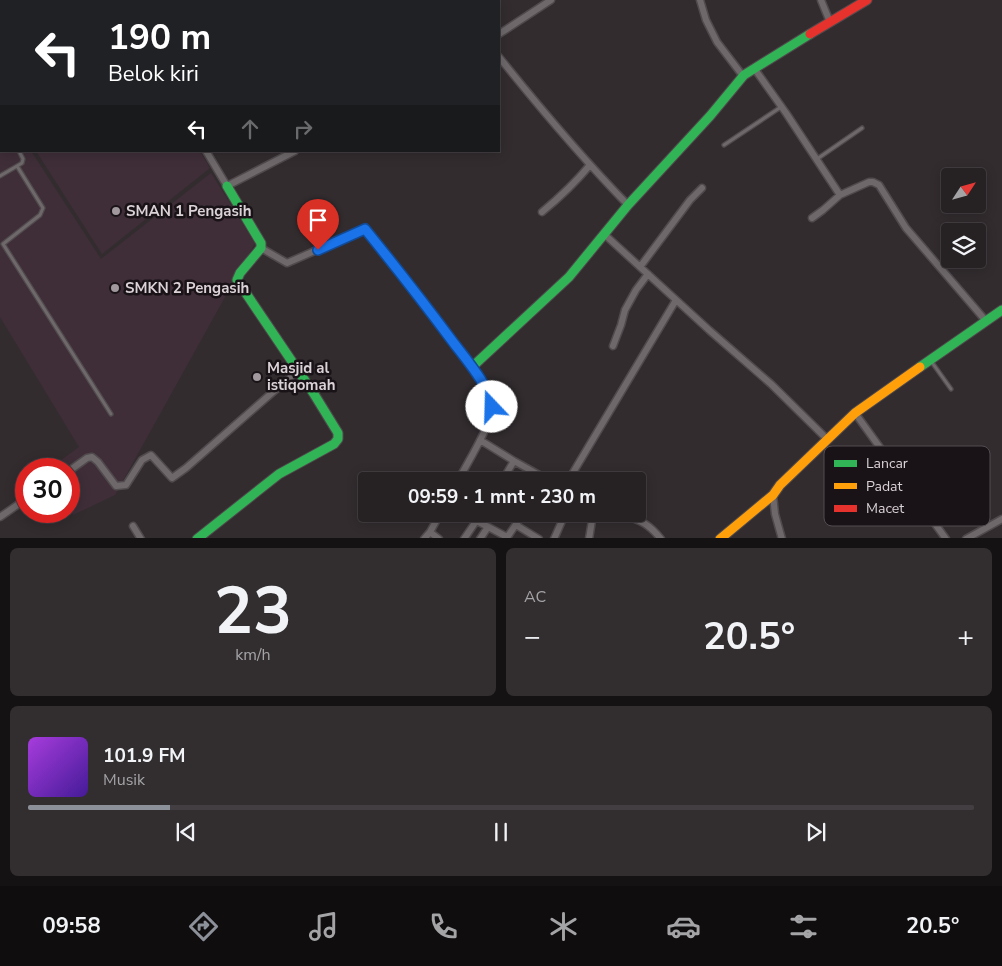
<!DOCTYPE html>
<html lang="id">
<meta charset="utf-8">
<style>
body{margin:0;font-family:"Nunito Sans",sans-serif;background:#322e30;color:#f1f3f6;height:100vh;display:flex;flex-direction:column;font-size:19px;white-space:nowrap}
*{box-sizing:border-box;margin:0}
p{font-size:16px;color:#a4a3a6}
.icon{flex:none;width:28px;height:28px;fill:none;stroke:currentColor;stroke-width:2;stroke-linecap:round;stroke-linejoin:round}
.map{position:relative;height:538px;overflow:hidden}
.details{display:flex;flex-direction:column;gap:10px;padding:10px;background:#151213;flex:1}
.details>*{flex:none}
.hud{position:absolute;left:0px;top:0px;width:500px;height:152px;box-shadow:0 2px 12px #0003,0 0 0 1px #423e41;background:#202124;color:#fff;overflow:hidden}
.needle{width:32px;rotate:54deg}
.buttons{position:absolute;left:941px;top:168px;display:grid;gap:10px}
.buttons a{display:grid;place-items:center;width:45px;height:45px;border-radius:5px;background:#262123;box-shadow:0 2px 12px #0003,0 0 0 1px #423e41;font-size:25px}
.speed{position:absolute;left:15px;top:458px;display:flex;gap:10px;font-size:25px;font-weight:700;text-align:center}
.speed>*{display:grid;place-content:center;width:65px;height:65px;border-radius:50%;background:#262123;box-shadow:0 2px 12px #0003,0 0 0 1px #423e41;line-height:1}
.speed .limit{border:8px solid #d22;background:#fff;color:#111}
.pin{position:absolute;display:grid;place-items:center;width:42px;height:42px;color:#fff;margin:-51px -21px;border-radius:50% 50% 50% 0;rotate:-45deg;box-shadow:0 0 5px #0007}
.pin .icon{rotate:45deg}
.me{position:absolute;width:55px;margin:-28px;rotate:339deg;stroke-linejoin:round;filter:drop-shadow(0 0 4px #0008)}
.turn{display:flex;align-items:center;gap:18px;height:105px;padding:0 25px;font-size:22px}
.turn .icon{width:65px;height:65px;stroke-width:2.5}
.turn b{display:block;font-size:35px;line-height:42px}
.lanes{display:flex;align-items:center;height:48px;padding:0 25px;background:#0003;justify-content:center;gap:25px;direction:ltr}
.lanes .off{opacity:.35}
.big{font-size:38px;font-weight:700;line-height:1.1}
.details .widget{flex:1;display:flex;flex-direction:column;justify-content:center;gap:8px;min-width:0;padding:0 18px;border-radius:8px;background:#322e30}
.details .dial{align-items:center;gap:0}
.dial b{font-size:65px;line-height:1}
.song{display:flex;align-items:center;gap:15px}
.cover{width:60px;height:60px;border-radius:8px;background:linear-gradient(135deg,hsl(280 70% 55%),hsl(260 70% 35%))}
.played{height:5px;border-radius:2px;background:linear-gradient(90deg,#8c9099 15%,#423e41 15%)}
.keys{display:flex;justify-content:space-around;direction:ltr}
.heat{display:flex;justify-content:space-between;align-items:center;font-size:28px;direction:ltr}
.details .tiles{flex:1;display:grid;gap:10px;grid-template-columns:1fr 1fr}
.widget:last-child{grid-column:span 2}
.trip{position:absolute;left:358px;top:472px;width:288px;height:50px;border-radius:5px;background:#262123;box-shadow:0 2px 12px #0003,0 0 0 1px #423e41;font-weight:700;line-height:50px;text-align:center}
.dock{display:flex;height:80px;justify-content:space-around;align-items:center;background:#0f0d0e;color:#a4a3a6}
.dock .icon{width:35px;height:35px}
.dock .selected{color:#8c9099}
.dock b{font-size:22px;color:#f1f3f6}
.map>svg:first-child{display:block}
.built{fill:#3f2e38}
.lines{fill:none;stroke-linecap:round;stroke-linejoin:round}
.lane-casing{stroke:#504a4d;stroke-width:5.5}
.street-casing{stroke:#504a4d;stroke-width:9}
.fast-casing{stroke:#504a4d;stroke-width:11}
.slow-casing{stroke:#504a4d;stroke-width:11}
.jam-casing{stroke:#504a4d;stroke-width:11}
.lane{stroke:#6e686b;stroke-width:3}
.street{stroke:#6e686b;stroke-width:6}
.fast{stroke:#30b455;stroke-width:9}
.slow{stroke:#ff9f0a;stroke-width:9}
.jam{stroke:#e5322d;stroke-width:9}
.route-casing{stroke:#114b97;stroke-width:12}
.route{stroke:#1a73e8;stroke-width:9}
.poi-dot{fill:#a0989c;stroke:#191317;stroke-width:2}
.labels{text-anchor:middle;stroke-width:5;stroke-linejoin:round;paint-order:stroke}
.poi-label{font-size:15px;font-weight:bold;fill:#dbd2d7;stroke:#191317;text-anchor:start}
.key{fill:#191317;stroke:#534c51;stroke-width:1}
.key-label{font-size:14px;fill:#dbd2d7}
</style>
<div class="map">
<svg width="1002" height="539" viewBox="0 0 1002 539">
<rect width="100%" height="100%" fill="#322c2f"/>
<path class="built" d="M0,103L1,105V151H31L101,259L211,173L255,243L115,495L73,515L69,509V469H49L79,447L0,317Z
M36,151H200L210,168L102,254Z"/>
<g class="lines">
<g class="lane-casing">
<path id="lane" d="M0,121L1,122
M724,145L781,107
M817,159L862,128
M17,166L43,208L40,215L3,244L111,414
M0,176L17,166L22,163L23,159L19,151
M931,361L951,389"/>
</g>
<g class="street-casing">
<path id="street" d="M114,0L115,1
M260,0L261,1
M338,0L339,1
M454,0L455,1
M700,0L706,20L717,42L743,76
M821,0L830,22
M286,1L289,0
M392,1L394,0
M499,34L551,0
M499,57C540,108 582,158 628,205
M754,68L786,113L840,195
M206,151L227,186L295,151
M542,212C559,198 575,183 590,165
M812,218L823,210L840,195L869,182H873L879,185L906,228L986,321
M604,234L709,330L771,384L827,439
M261,248L287,263L365,229C395,266 424,303 452,341C462,354 492,390 492,405C492,425 467,463 458,481
M640,267L690,200L702,188
M613,346L621,325L625,310L636,290L648,274
M855,413L946,539
M480,440L514,461L550,481
M69,471L87,458L92,457L98,462L116,486L126,485L142,460L151,455L172,478L186,468L297,371
M502,481L514,461
M568,481L676,300
M773,495L775,514L782,539
M622,514C641,521 648,523 661,539
M0,517L26,499
M477,521L507,537
M516,525L539,539
M133,526L141,539
M430,532L439,539
M424,539L430,532L440,514
M464,539L481,514
M480,539L488,527
M506,539L523,514
M554,539L565,514
M589,539L593,514
M966,539L1002,519"/>
</g>
<g class="fast-casing">
<path id="fast" d="M88,1L90,0
M472,367L569,277L628,205L710,116L744,75L810,34
M920,367L1002,310
M197,539L279,474L334,444L338,439V433L314,394L237,280L240,273L261,248V243L227,186"/>
</g>
<g class="slow-casing">
<path id="slow" d="M0,67L1,66
M720,539L773,495L780,485L855,413L920,367"/>
</g>
<g class="jam-casing">
<path id="jam" d="M810,34L867,0"/>
</g>
<use href="#lane" class="lane"/>
<use href="#street" class="street"/>
<use href="#fast" class="fast"/>
<use href="#slow" class="slow"/>
<use href="#jam" class="jam"/>
</g>
<g class="lines">
<g class="route-casing">
<path id="route" d="M318,250L365,229C395,266 424,303 453,342C465,358 491,388 492,407"/>
</g>
<use href="#route" class="route"/>
</g>
<g class="poi-dot">
<circle cx="116" cy="211" r="5"/>
<circle cx="115" cy="288" r="5"/>
<circle cx="257" cy="377" r="5"/>
</g>
<g class="labels">
<g class="poi-label">
<text x="126" y="216">SMAN 1 Pengasih</text>
<text x="125" y="293">SMKN 2 Pengasih</text>
<text x="267" y="373">Masjid al<tspan x="267" dy="17">istiqomah</tspan></text>
</g>
</g>
<rect x="824" y="446" width="166" height="80" rx="8" class="key"/>
<rect x="834" y="460" width="23" height="7" fill="#30b455"/>
<rect x="834" y="483" width="23" height="6" fill="#ff9f0a"/>
<rect x="834" y="505" width="23" height="7" fill="#e5322d"/>
<g class="key-label">
<text x="866" y="468">Lancar</text>
<text x="866" y="491">Padat</text>
<text x="866" y="513">Macet</text>
</g>
</svg>
<div class="buttons">
<a><svg class="needle" viewBox="-14 -14 28 28"><path d="M0-13l5 13h-10z" fill="#e53935"/><path d="M0 13l5-13h-10z" fill="#a4a3a6"/></svg></a>
<a><svg class="icon" aria-label="layers" viewBox="0 0 24 24"><path d="M12 4l9 5-9 5-9-5zM3 14l9 5 9-5"/></svg></a>
</div>
<div class="speed"><div class="limit">30</div></div>
<div class="pin" style="left:318px;top:250px;background:#d93025"><svg class="icon" aria-label="arrive" viewBox="0 0 24 24"><path d="M6 21V4h12l-3 4 3 4H6"/></svg></div>
<svg class="me" style="left:492px;top:407px" viewBox="-20 -20 40 40"><circle r="19" fill="#fff"/><path d="M0-13L10 11 0 6-10 11z" fill="#1a73e8"/></svg>
<div class="trip">09:59 · 1 mnt · 230 m</div>
<div class="hud">
<div class="turn"><svg class="icon" aria-label="left" viewBox="0 0 24 24"><path d="M17 20v-9H6M10 6l-5 5 5 5"/></svg><div><b>190 m</b>Belok kiri</div></div>
<div class="lanes"><svg class="icon" aria-label="left" viewBox="0 0 24 24"><path d="M17 20v-9H6M10 6l-5 5 5 5"/></svg><svg class="icon off" aria-label="ahead" viewBox="0 0 24 24"><path d="M12 20V5M6 11l6-6 6 6"/></svg><svg class="icon off" aria-label="right" viewBox="0 0 24 24"><path d="M7 20v-9h11M14 6l5 5-5 5"/></svg></div>
</div>
</div>
<section class="details">
<div class="tiles">
<div class="widget dial"><b>23</b><p>km/h</p></div>
<div class="widget"><p>AC</p>
<div class="heat"><a>−</a><b class="big">20.5°</b><a>+</a></div>
</div>
<div class="widget">
<div class="song"><i class="cover"></i><div><b>101.9 FM</b><p>Musik</p></div></div>
<div class="played"></div>
<div class="keys"><svg class="icon" aria-label="previous" viewBox="0 0 24 24"><path d="M18 5L8 12l10 7zM5 5v14"/></svg><svg class="icon" aria-label="pause" viewBox="0 0 24 24"><path d="M8 5v14M16 5v14"/></svg><svg class="icon" aria-label="next" viewBox="0 0 24 24"><path d="M6 5l10 7-10 7zM19 5v14"/></svg></div>
</div>
</div>
</section>
<nav class="dock">
<b>09:58</b>
<svg class="icon selected" aria-label="directions" viewBox="0 0 24 24"><path d="M12 3l9 9-9 9-9-9zM9 14v-3h6M13 9l2 2-2 2"/></svg>
<svg class="icon" aria-label="music" viewBox="0 0 24 24"><path d="M9 18V5l10-2v13"/><circle cx="6" cy="18" r="3"/><circle cx="16" cy="16" r="3"/></svg>
<svg class="icon" aria-label="phone" viewBox="0 0 24 24"><path d="M5 4h4l2 5-3 2q2 4 5 5l2-3 5 2v4C11 20 4 13 5 4z"/></svg>
<svg class="icon" aria-label="climate" viewBox="0 0 24 24"><path d="M12 3v18M4 7l16 10M4 17L20 7"/></svg>
<svg class="icon" aria-label="car" viewBox="0 0 24 24"><path d="M5 17H2v-5l4-1 3-4h7l3 4 3 1v5h-3M9 17h6M6 11h13"/><circle cx="7" cy="17" r="2"/><circle cx="17" cy="17" r="2"/></svg>
<svg class="icon" aria-label="filters" viewBox="0 0 24 24"><path d="M4 7h16M4 17h16"/><circle cx="9" cy="7" r="2"/><circle cx="15" cy="17" r="2"/></svg>
<b>20.5°</b>
</nav>
